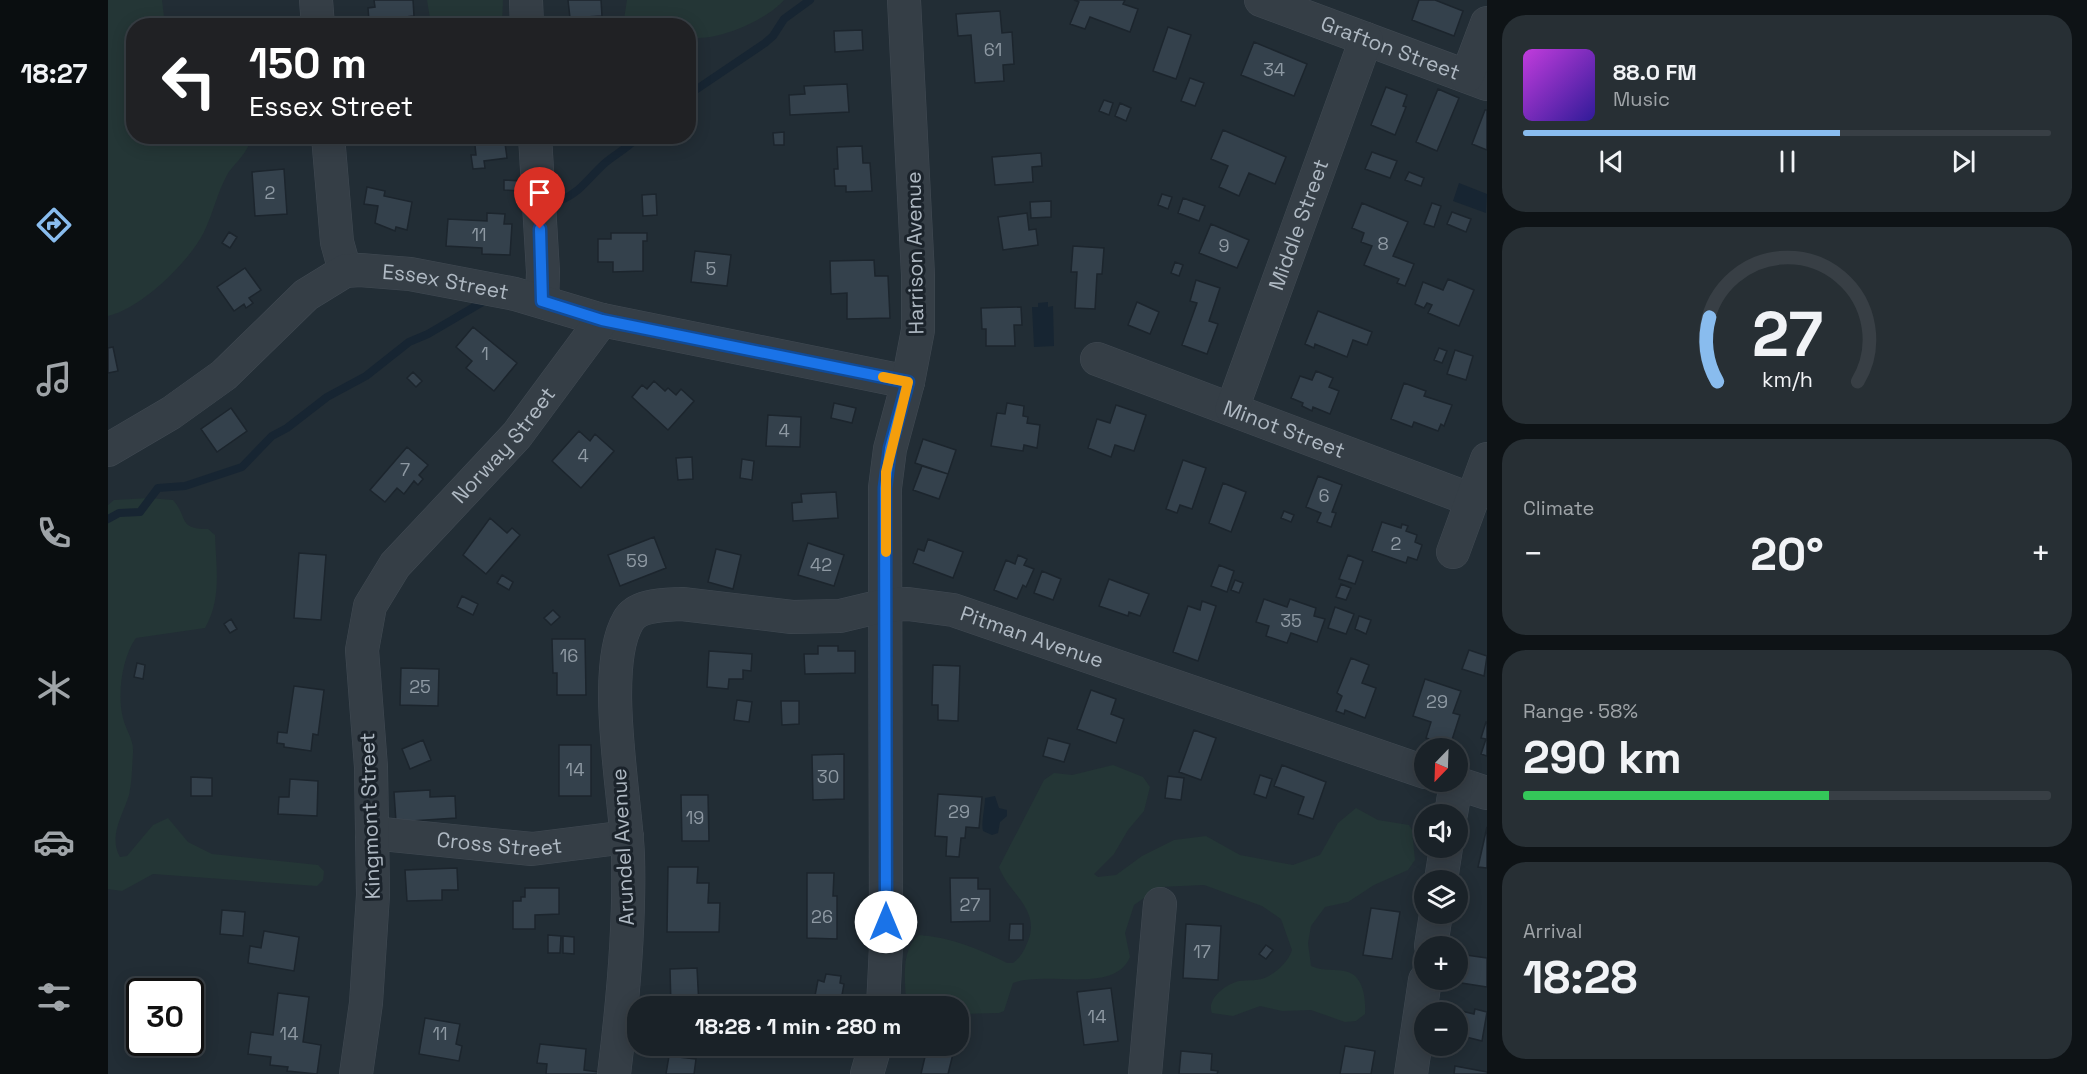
<!DOCTYPE html>
<meta charset="utf-8">
<style>
body{margin:0;font-family:"Space Grotesk",sans-serif;background:#272f34;color:#f1f3f6;height:100vh;display:flex;flex-direction:column;font-size:22px;white-space:nowrap}
*{box-sizing:border-box;margin:0}
p{font-size:20px;color:#9fa4a8}
.icon{flex:none;width:33px;height:33px;fill:none;stroke:currentColor;stroke-width:2;stroke-linecap:round;stroke-linejoin:round}
.map{position:relative;flex:1;overflow:hidden}
.sheet{display:flex;flex-direction:column;gap:15px;padding:15px;background:#0e1316;width:600px}
.sheet>*{flex:none}
.banner{position:absolute;left:18px;top:18px;width:570px;height:126px;border-radius:24px;box-shadow:0 3px 15px #0003,0 0 0 2px #383f45;background:#202124;color:#fff;overflow:hidden}
.needle{width:39px;rotate:203deg}
.fabs{position:absolute;left:1306px;top:738px;display:grid;gap:12px}
.fabs a{display:grid;place-items:center;width:54px;height:54px;border-radius:50%;background:#1a2228;box-shadow:0 3px 15px #0003,0 0 0 2px #383f45;font-size:30px}
.speed{position:absolute;left:18px;top:978px;display:flex;gap:12px;font-size:30px;font-weight:700;text-align:center}
.speed>*{display:grid;place-content:center;width:78px;height:78px;border-radius:50%;background:#1a2228;box-shadow:0 3px 15px #0003,0 0 0 2px #383f45;line-height:1}
.speed .limit{border:3px solid #111;border-radius:9px;background:#fff;color:#111}
.pin{position:absolute;display:grid;place-items:center;width:51px;height:51px;color:#fff;margin:-62px -26px;border-radius:50% 50% 50% 0;rotate:-45deg;box-shadow:0 0 6px #0007}
.pin .icon{rotate:45deg}
.me{position:absolute;width:66px;margin:-33px;rotate:0deg;stroke-linejoin:round;filter:drop-shadow(0 0 4px #0008)}
.turn{display:flex;align-items:center;gap:21px;height:126px;padding:0 24px;font-size:27px}
.turn .icon{width:78px;height:78px;stroke-width:2.5}
.turn b{display:block;font-size:42px;line-height:51px}
.big{font-size:45px;font-weight:700;line-height:1.1}
.sheet .widget{flex:1;display:flex;flex-direction:column;justify-content:center;gap:9px;min-width:0;padding:0 21px;border-radius:24px;background:#272f34}
.sheet .dial{align-items:center;gap:0}
.dial svg{height:156px;overflow:visible;fill:none;stroke:#383f45;stroke-width:7;stroke-linecap:round;text-anchor:middle}
.dial text{fill:#f1f3f6;stroke:none}
.song{display:flex;align-items:center;gap:18px}
.cover{width:72px;height:72px;border-radius:9px;background:linear-gradient(135deg,hsl(290 70% 55%),hsl(250 70% 35%))}
.played{height:6px;border-radius:3px;background:linear-gradient(90deg,#89bcee 60%,#383f45 60%)}
.keys{display:flex;justify-content:space-around;direction:ltr}
.heat{display:flex;justify-content:space-between;align-items:center;font-size:33px;direction:ltr}
.charge{height:9px;border-radius:4px;background:linear-gradient(90deg,#34c759 58%,#383f45 0)}
.trip{position:absolute;left:519px;top:996px;width:342px;height:60px;border-radius:24px;background:#1a2228;box-shadow:0 3px 15px #0003,0 0 0 2px #383f45;font-weight:700;line-height:60px;text-align:center}
main{display:flex;flex:1;min-height:0}
.menu{display:flex;flex-direction:column;width:108px;justify-content:space-around;align-items:center;background:#0a0e10;color:#9fa4a8}
.menu .icon{width:42px;height:42px}
.menu .current{color:#89bcee}
.menu b{font-size:27px;color:#f1f3f6}
.map>svg:first-child{display:block}
.green{fill:#243636}
.water{fill:#172532}
.lines{fill:none;stroke-linecap:round;stroke-linejoin:round}
.stream{stroke:#172532;stroke-width:8}
.building{fill:#34414c;stroke:#1c252d;stroke-width:1.5}
.minor-casing{stroke:#414a53;stroke-width:34}
.minor{stroke:#353e46;stroke-width:33}
.route-casing{stroke:#114b97;stroke-width:15}
.route{stroke:#1a73e8;stroke-width:10}
.slow{stroke:#f59e0b;stroke-width:10}
.labels{text-anchor:middle;stroke-width:6;stroke-linejoin:round;paint-order:stroke}
.number-label{font-size:18px;fill:#8e99a3}
.street-label{font-size:21px;fill:#afb9c3;stroke:#1b232b}
</style>
<main>
<nav class="menu">
<b>18:27</b>
<svg class="icon current" aria-label="directions" viewBox="0 0 24 24"><path d="M12 3l9 9-9 9-9-9zM9 14v-3h6M13 9l2 2-2 2"/></svg>
<svg class="icon" aria-label="music" viewBox="0 0 24 24"><path d="M9 18V5l10-2v13"/><circle cx="6" cy="18" r="3"/><circle cx="16" cy="16" r="3"/></svg>
<svg class="icon" aria-label="phone" viewBox="0 0 24 24"><path d="M5 4h4l2 5-3 2q2 4 5 5l2-3 5 2v4C11 20 4 13 5 4z"/></svg>
<svg class="icon" aria-label="climate" viewBox="0 0 24 24"><path d="M12 3v18M4 7l16 10M4 17L20 7"/></svg>
<svg class="icon" aria-label="car" viewBox="0 0 24 24"><path d="M5 17H2v-5l4-1 3-4h7l3 4 3 1v5h-3M9 17h6M6 11h13"/><circle cx="7" cy="17" r="2"/><circle cx="17" cy="17" r="2"/></svg>
<svg class="icon" aria-label="filters" viewBox="0 0 24 24"><path d="M4 7h16M4 17h16"/><circle cx="9" cy="7" r="2"/><circle cx="15" cy="17" r="2"/></svg>
</nav>
<div class="map">
<svg width="1379" height="1074" viewBox="0 0 1379 1074">
<rect width="100%" height="100%" fill="#222d35"/>
<path class="green" d="M0,0H54L57,25L26,26V136H143C141,153 127,162 119,175C109,193 105,214 96,232C81,262 34,308 0,316Z
M319,0H395L394,25H323Z
M519,0H676C659,20 607,43 581,37L580,26L515,25Z
M41,498L65,500C81,518 69,529 100,529L107,535C108,567 114,599 97,628L28,638C14,657 9,695 15,718C18,731 26,739 25,753C24,767 24,782 21,795C15,815 0,836 12,857L19,856L45,825L60,818L80,842L104,854L210,865L216,871L215,880L209,886L45,874L14,891L0,889V505L6,500Z
M1005,765L1035,777L1042,787L1036,811L1020,830L1006,854L986,874L990,877L1008,875L1034,856L1066,840L1098,836L1132,855L1185,865L1212,855L1230,823L1248,808L1270,820L1301,825L1304,830L1307,860L1300,870L1266,885L1240,902L1217,907L1203,926L1200,943L1203,966C1216,972 1227,968 1240,972C1256,977 1258,1001 1257,1014L1248,1021L1237,1022L1203,1010L1174,1011L1152,1006L1125,1016L1104,1013C1098,999 1118,984 1131,981C1140,980 1151,981 1159,977C1170,971 1180,962 1184,950L1173,919L1154,906L1096,885L1052,887L1026,905L1017,933L1022,957C1006,995 939,970 905,983L896,1011L891,1013L851,1014L850,1006H798C798,983 791,952 811,935C842,937 871,949 899,963H905C913,957 916,951 920,941C933,909 900,893 891,867L936,780L946,773L964,775Z"/>
<path class="water" d="M1351,183L1379,194L1378,213L1345,201Z
M940,302V307L945,306L946,346L926,347L924,307H930V303Z
M887,796L891,808L899,810V816L892,822L890,833L884,835L875,831C873,824 877,807 877,798Z"/>
<g class="lines">
<path class="stream" d="M580,95L657,43L665,36L676,19L702,0
M453,200C472,193 482,176 497,163C508,154 521,147 531,136
M0,519L11,513L32,512L50,488L77,486L134,467L164,436L179,428L219,397L258,376L301,342L320,334L378,300"/>
</g>
<path class="building" d="M266,0H305L306,16L261,21L260,8L267,7Z
M460,0H493L494,16L462,18Z
M966,0H1017L1015,4L1030,9L1022,32L982,17L977,29L962,24L971,2Z
M1311,0H1327L1355,11L1346,36L1304,20Z
M892,11L894,33L904,32L906,64L895,65L896,81L867,83L863,35L850,36L848,14Z
M1060,27L1083,35L1068,79L1045,71Z
M754,30L755,50L727,52L726,31Z
M1146,42L1199,64L1186,96L1133,75Z
M1082,78L1096,83L1087,106L1073,101Z
M739,84L741,112L682,115L681,95L697,94L696,86Z
M1278,87L1299,95L1295,106L1298,107L1287,135L1263,125Z
M1330,89L1351,98L1329,151L1308,142Z
M996,100L1005,103L1001,115L991,111Z
M1012,103L1023,108L1018,121L1007,116Z
M1377,110H1379V150L1364,144Z
M1115,130L1178,157L1167,184L1141,173L1131,196L1111,187L1120,166L1103,159Z
M676,132V145H666L665,133Z
M366,136H396L399,158L376,161L377,168L365,169L363,155H368Z
M754,146L755,163H762L764,191L738,192V186H727L726,169H730L729,147Z
M1264,152L1289,161L1282,178L1257,169Z
M933,153L934,166L924,167L925,182L887,185L884,157Z
M176,169L179,214L147,216L144,172Z
M1301,172L1316,178L1313,186L1297,180Z
M396,180L413,181V191L396,190Z
M259,187L277,191L276,196L304,202L299,230L288,227L287,231L267,223L270,206L256,204Z
M548,194L549,215L535,216L534,195Z
M1054,194L1064,197L1060,209L1050,205Z
M1075,198L1097,206L1091,221L1070,213Z
M943,201V217L923,218L922,202Z
M1254,203L1300,222L1285,256L1306,264L1297,286L1289,283L1291,279L1256,265L1264,246L1253,242L1256,233L1244,228Z
M1324,203L1333,206L1326,227L1316,224Z
M1344,212L1363,219L1358,232L1339,224Z
M379,213L397,214L396,224H404L402,255L374,254V248L338,246L340,219L379,221Z
M919,213L921,230L928,229L930,245L895,250L890,217Z
M1103,224L1141,240L1129,268L1091,253Z
M121,232L129,237L122,248L114,243Z
M503,233H539V241H535V271L505,272V262H490V239H503Z
M965,246L996,248L994,274H989L987,309L967,308L969,272H963Z
M587,251L623,255L619,286L583,282Z
M766,260L767,276H780L782,318L739,319V293L723,294L722,261Z
M1067,262L1075,265L1071,276L1063,273Z
M137,268L153,290L141,298L145,303L138,308L136,304L126,311L109,287Z
M1340,279L1366,290L1351,326L1320,313L1324,305L1319,303L1316,308L1307,304L1315,282L1335,290Z
M1088,280L1112,288L1101,321L1110,324L1099,354L1074,345L1089,303L1082,301Z
M1029,302L1051,312L1042,334L1020,325Z
M913,307L914,325H906L907,346H878V329H874L873,308Z
M1210,311L1264,332L1259,345L1245,340L1239,357L1207,344L1206,348L1197,344Z
M365,327L409,363L386,391L358,368L364,361L348,347Z
M5,347L10,371L0,373V348Z
M1331,348L1339,351L1334,363L1326,360Z
M1347,350L1365,356L1358,380L1339,374Z
M1208,371L1225,378L1221,387L1231,391L1222,414L1205,407L1204,411L1194,406L1195,403L1183,398L1192,376L1204,380Z
M305,372L314,381L308,387L299,378Z
M546,381L557,391L560,388L568,395L573,389L586,401L560,430L524,397L534,385L539,389Z
M1296,383L1318,391L1316,396L1344,405L1336,426L1333,424L1330,431L1306,422L1304,427L1283,419Z
M726,403L748,408L744,423L723,418Z
M899,403L916,406L915,416L920,417L919,423L932,425L929,448L916,445L915,451L883,446L889,413L897,414Z
M1008,405L1038,415L1026,451L1007,445L1003,457L980,448L989,419L1002,423Z
M123,408L139,431L109,452L93,429Z
M660,415L693,417L692,447L658,446Z
M471,431L482,441L487,434L506,451L473,488L444,461Z
M815,439L848,450L840,474L807,463Z
M299,447L320,465L311,475L315,479L310,485L306,481L296,494L289,488L277,502L262,490Z
M584,457L585,479L570,480L568,458Z
M634,459L646,461L644,480L632,478Z
M1075,460L1098,468L1084,509L1072,505L1069,513L1058,509Z
M814,466L840,474L831,499L805,490Z
M1210,476L1234,485L1224,512L1228,513L1223,527L1209,522L1213,513L1198,507Z
M1115,483L1138,492L1123,532L1101,523Z
M728,492L730,518L685,521L684,503L694,502L693,494Z
M1176,511L1186,515L1183,522L1173,518Z
M382,518L399,533L404,528L412,535L378,574L355,555Z
M1274,522L1293,528L1294,524L1300,526L1298,531L1309,535L1307,542L1314,545L1309,560L1300,557L1298,563L1264,551Z
M546,537L558,568L512,586L500,555Z
M820,539L855,552L845,578L805,563L810,549L816,551Z
M700,543L736,555L726,586L690,575Z
M608,549L633,555L625,589L600,582Z
M191,553L218,555L213,620L186,618Z
M910,555L919,559L916,565L926,569L918,587L915,585L909,599L886,590L898,560L907,564Z
M1240,555L1255,561L1247,584L1231,579Z
M1111,565L1126,571L1119,592L1103,586Z
M934,571L953,579L945,600L926,593Z
M394,575L405,582L401,590L389,583Z
M1001,579L1041,594L1032,616L1021,612L1020,616L991,606Z
M1127,580L1135,583L1131,593L1123,590Z
M1233,584L1243,588L1238,600L1228,597Z
M354,596L370,604L365,615L349,607Z
M1156,599L1179,607L1182,599L1208,608L1206,616L1217,619L1209,642L1183,633L1179,643L1158,636L1161,626L1148,622Z
M1094,601L1108,606L1090,661L1065,652L1080,606L1092,610Z
M1227,607L1246,614L1238,634L1220,628Z
M445,610L452,617L443,625L436,618Z
M1251,616L1263,620L1258,634L1247,629Z
M123,619L129,629L122,633L116,624Z
M444,639H477L478,695H449V673H445Z
M710,646H730V651H747V673L697,674L696,654H710Z
M1361,650L1379,656L1376,676L1354,669Z
M601,651L644,654L643,671L635,670V679H621L620,689L599,687Z
M1243,658L1261,665L1254,683L1268,688L1257,718L1237,710L1236,714L1228,711L1234,696L1229,693Z
M29,663L37,665L35,679L26,677Z
M825,665L852,666L850,721L830,720V705H824Z
M293,668L331,669L330,706L292,705Z
M1317,679L1353,691L1345,713L1352,715L1342,746L1318,738L1323,722L1305,716Z
M186,686L216,690L210,735L205,734L203,751L176,747V744L169,743L170,732L179,733Z
M983,690L1008,699L1003,714L1016,719L1008,743L969,729Z
M629,700L644,702L641,722L626,720Z
M673,701H691V724L674,725Z
M1378,722H1379V756L1373,754L1378,739L1373,738Z
M1086,730L1108,738L1093,780L1071,772Z
M940,738L962,744L956,762L935,756Z
M315,740L323,760L302,769L294,749Z
M451,745H483V796H451Z
M736,754V799L705,800L704,755Z
M1174,765L1218,782L1205,819L1190,814L1196,797L1166,786Z
M1152,775L1164,779L1158,798L1146,794Z
M1060,776L1076,778L1073,800L1057,798Z
M83,777L104,778V796H83Z
M182,779L210,781L209,816L170,814L171,797H181Z
M322,790V797L347,796L348,818L288,822L286,792Z
M830,794L874,797L871,828L858,827L857,838H853L851,857L838,856L839,837L827,836Z
M573,795H600L601,841H574Z
M1379,827V868L1370,867Z
M560,867H590L589,883H601L600,903H612L611,932H559Z
M349,868L350,890H334V900L299,901L297,870Z
M699,873H726L725,896H729V939L699,938Z
M842,878H870V889H882V921L843,922Z
M417,888H451V914L427,915V929H405V901H413V897H417Z
M1263,908L1292,912L1284,959L1255,955Z
M114,910L137,912L135,936L112,934Z
M902,924H915V940H901Z
M1078,924L1113,926L1110,980L1075,978Z
M156,931L191,937L186,971L140,963L142,946L153,948Z
M440,935L453,936L452,953H440Z
M455,936L466,937V954L455,953Z
M1158,945L1165,950L1158,959L1151,954Z
M1351,954L1379,958V987L1347,982L1350,980Z
M589,968L591,1006H563L562,969Z
M718,974L733,976L732,983L736,984L732,1006H705L710,980L716,982Z
M1003,988L1010,1041L976,1045L969,992Z
M170,993L201,997L195,1042L213,1045L209,1074L179,1071L180,1067L162,1065L163,1057L140,1054L143,1032L165,1035Z
M1345,1009L1366,1014L1367,1009L1379,1012L1374,1041L1350,1035V1012H1345Z
M317,1018L352,1024L348,1044L354,1046L351,1061L311,1054Z
M432,1044L478,1049L476,1070L491,1072L490,1074H438L439,1064L429,1063Z
M1237,1046L1267,1051L1263,1074H1232Z
M819,1048L845,1054L840,1074H813Z
M1073,1051L1104,1054L1103,1070L1110,1071L1109,1074H1071Z
M561,1056L588,1059L586,1074H558Z
M1347,1066L1379,1072V1074H1346Z"/>
<g class="lines">
<g class="minor-casing">
<g id="minor">
<path d="M208,0L210,26"/>
<path d="M418,0L419,26"/>
<path id="s1" d="M1153,0L1379,84"/>
<path d="M1359,76L1379,23"/>
<path d="M220,136L229,242L237,271"/>
<path d="M427,136L435,272L434,301"/>
<path id="s2" d="M989,359L1364,500"/>
<path id="s3" d="M1124,409L1258,39"/>
<path id="s4" d="M0,450L63,413L116,375L198,295L237,271L252,270L302,274L407,294L494,320L800,382"/>
<path d="M1345,552L1379,459"/>
<path d="M1345,782L1379,793"/>
<path d="M1343,814L1348,783"/>
<path id="s5" d="M264,833L424,849L519,837"/>
<path d="M1333,880L1338,848"/>
<path d="M1323,946L1328,914"/>
<path d="M775,1006L778,946L777,488L782,449L800,382L810,330V275L796,0"/>
<path id="s6" d="M248,1074L258,1003L265,895L263,767L254,650L262,606L287,565L409,435L494,320"/>
<path id="s7" d="M506,1074C515,1002 522,929 520,856C518,799 492,669 520,621C529,604 558,605 574,604L684,617L732,616L778,605L800,604L845,610L1317,772"/>
<path d="M759,1074L767,1046"/>
<path d="M1037,1074L1052,904"/>
<path d="M1303,1074L1317,980"/>
</g>
</g>
<use href="#minor" class="minor"/>
</g>
<g class="lines">
<g class="route-casing">
<path id="route" d="M432,229L434,301L494,320L800,382L782,448L777,488L778,922"/>
</g>
<use href="#route" class="route"/>
<path class="slow" d="M775,377L800,382L778,472V552"/>
</g>
<g class="labels">
<g class="number-label">
<text x="885" y="56">61</text>
<text x="1166" y="76">34</text>
<text x="162" y="199">2</text>
<text x="371" y="241">11</text>
<text x="1275" y="250">8</text>
<text x="1116" y="252">9</text>
<text x="603" y="275">5</text>
<text x="377" y="360">1</text>
<text x="676" y="437">4</text>
<text x="475" y="462">4</text>
<text x="297" y="476">7</text>
<text x="1216" y="502">6</text>
<text x="1288" y="550">2</text>
<text x="529" y="567">59</text>
<text x="713" y="571">42</text>
<text x="1183" y="627">35</text>
<text x="461" y="662">16</text>
<text x="312" y="693">25</text>
<text x="1329" y="708">29</text>
<text x="467" y="776">14</text>
<text x="720" y="783">30</text>
<text x="851" y="818">29</text>
<text x="587" y="824">19</text>
<text x="862" y="911">27</text>
<text x="714" y="923">26</text>
<text x="1094" y="958">17</text>
<text x="989" y="1023">14</text>
<text x="181" y="1040">14</text>
<text x="332" y="1040">11</text>
</g>
<g class="street-label">
<text dy="7" stroke="none"><textPath href="#s1" startOffset="138">Grafton Street</textPath></text>
<text dy="7" stroke="none"><textPath href="#s3" startOffset="196">Middle Street</textPath></text>
<text transform="translate(807 253) rotate(-91)" y="7">Harrison Avenue</text>
<text dy="7" stroke="none"><textPath href="#s4" startOffset="400">Essex Street</textPath></text>
<text dy="7" stroke="none"><textPath href="#s2" startOffset="200">Minot Street</textPath></text>
<text dy="7" stroke="none"><textPath href="#s6" startOffset="680">Norway Street</textPath></text>
<text dy="7" stroke="none"><textPath href="#s7" startOffset="872">Pitman Avenue</textPath></text>
<text transform="translate(262 816) rotate(-92)" y="7">Kingmont Street</text>
<text dy="7" stroke="none"><textPath href="#s5" startOffset="128">Cross Street</textPath></text>
<text transform="translate(515 847) rotate(-93)" y="7">Arundel Avenue</text>
</g>
</g>
</svg>
<div class="fabs">
<a><svg class="needle" viewBox="-14 -14 28 28"><path d="M0-13l5 13h-10z" fill="#e53935"/><path d="M0 13l5-13h-10z" fill="#9fa4a8"/></svg></a>
<a><svg class="icon" aria-label="sound" viewBox="0 0 24 24"><path d="M4 9h4l5-4v14l-5-4H4zM17 9q2 3 0 6"/></svg></a>
<a><svg class="icon" aria-label="layers" viewBox="0 0 24 24"><path d="M12 4l9 5-9 5-9-5zM3 14l9 5 9-5"/></svg></a>
<a>+</a>
<a>−</a>
</div>
<div class="speed"><div class="limit">30</div></div>
<div class="pin" style="left:432px;top:229px;background:#d93025"><svg class="icon" aria-label="arrive" viewBox="0 0 24 24"><path d="M6 21V4h12l-3 4 3 4H6"/></svg></div>
<svg class="me" style="left:778px;top:922px" viewBox="-20 -20 40 40"><circle r="19" fill="#fff"/><path d="M0-13L10 11 0 6-10 11z" fill="#1a73e8"/></svg>
<div class="trip">18:28 · 1 min · 280 m</div>
<div class="banner">
<div class="turn"><svg class="icon" aria-label="left" viewBox="0 0 24 24"><path d="M17 20v-9H6M10 6l-5 5 5 5"/></svg><div><b>150 m</b>Essex Street</div></div>
</div>
</div>
<section class="sheet">
<div class="widget">
<div class="song"><i class="cover"></i><div><b>88.0 FM</b><p>Music</p></div></div>
<div class="played"></div>
<div class="keys"><svg class="icon" aria-label="previous" viewBox="0 0 24 24"><path d="M18 5L8 12l10 7zM5 5v14"/></svg><svg class="icon" aria-label="pause" viewBox="0 0 24 24"><path d="M8 5v14M16 5v14"/></svg><svg class="icon" aria-label="next" viewBox="0 0 24 24"><path d="M6 5l10 7-10 7zM19 5v14"/></svg></div>
</div>
<div class="widget dial"><svg viewBox="0 0 100 80">
<path d="M14 69A42 42 0 1 1 86 69"/>
<path d="M14 69A42 42 0 0 1 10 36" stroke="#89bcee"/>
<text x="50" y="56" font-size="32" font-weight="700">27</text>
<text x="50" y="72" font-size="11">km/h</text>
</svg></div>
<div class="widget"><p>Climate</p>
<div class="heat"><a>−</a><b class="big">20°</b><a>+</a></div>
</div>
<div class="widget"><p>Range · 58%</p><b class="big">290 km</b><div class="charge"></div></div>
<div class="widget"><p>Arrival</p><b class="big">18:28</b></div>
</section>
</main>
